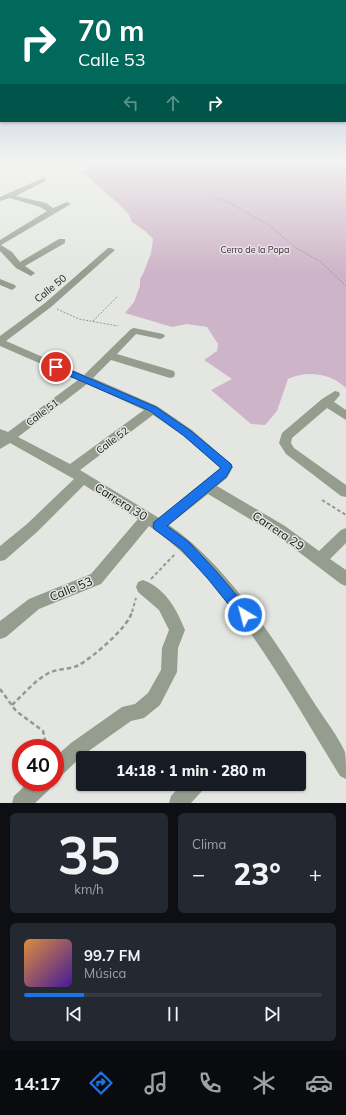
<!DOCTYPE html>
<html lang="es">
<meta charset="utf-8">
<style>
body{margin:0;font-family:Mulish,sans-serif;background:#242831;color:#f1f3f6;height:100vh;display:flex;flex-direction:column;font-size:15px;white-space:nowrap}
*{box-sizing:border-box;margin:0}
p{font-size:13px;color:#9ea1a6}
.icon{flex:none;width:22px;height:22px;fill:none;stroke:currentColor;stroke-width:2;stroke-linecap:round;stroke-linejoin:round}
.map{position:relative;height:803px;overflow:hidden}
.side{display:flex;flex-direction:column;gap:10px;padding:10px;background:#0d0f14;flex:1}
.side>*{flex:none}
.hud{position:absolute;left:0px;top:0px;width:346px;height:122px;box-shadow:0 1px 3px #0004;background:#00695c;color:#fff;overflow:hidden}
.speed{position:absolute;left:12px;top:739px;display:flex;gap:8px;font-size:20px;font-weight:700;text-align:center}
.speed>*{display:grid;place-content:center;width:52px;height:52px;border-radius:50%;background:#171b24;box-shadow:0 1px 3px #0004;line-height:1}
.speed .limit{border:6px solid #d22;background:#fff;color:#111}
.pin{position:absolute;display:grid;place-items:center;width:34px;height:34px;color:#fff;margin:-17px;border:2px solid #fff;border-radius:50%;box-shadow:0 1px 4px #0007}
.me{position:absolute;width:44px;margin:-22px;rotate:323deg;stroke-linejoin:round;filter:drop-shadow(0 0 3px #0008)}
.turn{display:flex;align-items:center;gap:14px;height:84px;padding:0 12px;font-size:18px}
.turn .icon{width:52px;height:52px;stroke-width:2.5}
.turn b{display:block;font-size:28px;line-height:34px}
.lanes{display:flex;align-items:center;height:38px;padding:0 12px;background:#0003;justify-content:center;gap:20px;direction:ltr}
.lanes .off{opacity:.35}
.big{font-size:30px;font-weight:800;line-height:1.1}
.side .tile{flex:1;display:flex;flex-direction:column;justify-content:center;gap:6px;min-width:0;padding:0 14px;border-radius:6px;background:#242831}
.side .dial{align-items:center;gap:0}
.dial b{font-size:52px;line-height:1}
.song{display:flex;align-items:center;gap:12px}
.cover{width:48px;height:48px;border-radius:6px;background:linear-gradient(135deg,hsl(30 70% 55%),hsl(260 70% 35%))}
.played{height:4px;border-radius:2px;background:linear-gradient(90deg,#1a73e8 20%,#363941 20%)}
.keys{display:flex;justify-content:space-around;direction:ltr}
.heat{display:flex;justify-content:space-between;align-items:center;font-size:22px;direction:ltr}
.side .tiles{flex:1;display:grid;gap:10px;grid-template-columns:1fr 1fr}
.tile:last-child{grid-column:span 2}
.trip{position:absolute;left:76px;top:751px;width:230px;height:40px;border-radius:4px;background:#171b24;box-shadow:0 1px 3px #0004;font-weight:800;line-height:40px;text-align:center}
.tab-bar{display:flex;height:64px;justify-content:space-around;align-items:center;background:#090b0e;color:#9ea1a6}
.tab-bar .icon{width:28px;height:28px}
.tab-bar .on{color:#1a73e8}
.tab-bar b{font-size:18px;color:#f1f3f6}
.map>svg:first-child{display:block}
.green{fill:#ceb4c8}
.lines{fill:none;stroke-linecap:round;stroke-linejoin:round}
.path-far2{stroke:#959893;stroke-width:1;stroke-dasharray:2 1.5;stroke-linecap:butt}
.path-far1{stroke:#959893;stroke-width:2;stroke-dasharray:3.5 2.5;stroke-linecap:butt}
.path{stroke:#959893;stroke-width:2.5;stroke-dasharray:4.5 3;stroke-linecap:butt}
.minor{fill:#959d8e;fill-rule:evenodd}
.route{fill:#1a73e8;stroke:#114b97}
.labels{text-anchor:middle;stroke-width:3;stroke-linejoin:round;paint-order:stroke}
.far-park-label{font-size:9px;fill:#441b3d;stroke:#e4e7e1}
.street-label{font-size:10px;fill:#151614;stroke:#e4e7e1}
.near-street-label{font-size:12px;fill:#151614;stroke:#e4e7e1}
</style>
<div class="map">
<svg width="346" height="803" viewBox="0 0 346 803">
<rect width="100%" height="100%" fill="#e4e7e1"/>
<path class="green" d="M80,160H346V388C331,373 307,370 288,379L277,411L265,425L251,424L211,390L232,379L204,360L217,351L218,344L207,327L187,324L172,327L125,313L134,302L140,286V279L143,274L151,253L153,239L145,231L132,222L129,215L120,205L81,171L89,169Z"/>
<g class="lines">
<path class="path-far2" d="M233,160L271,169L346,177
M206,188L216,198L228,202L270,226L296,248L321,262L346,286
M57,309L79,319L118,326
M93,321L118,296"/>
<path class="path-far1" d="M322,500L346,515
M151,579L176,553
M132,612L136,598"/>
<path class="path" d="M0,689L16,711L43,731L47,748
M12,705C23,695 33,682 47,674C57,668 69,670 79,665C93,657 130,626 132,611"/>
<path class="minor" d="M43,178L46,180L45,181L16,196L46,203L53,208L67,202L71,204L1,245L12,252L20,262L59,239H65V243L25,266L35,273L31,276L16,268L0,251V240L47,211L40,207L10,198L0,201V197Z
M108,248H111L115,250L51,307L6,341L84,375L131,329L134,328L163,334L165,336L163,338L160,339L136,334L117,354L174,371L175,374L174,377L170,378L111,360L93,378L157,406L192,430L231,464L233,467L227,478L217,486L285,526L319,551L341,530L346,528V543L330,559L346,570V586L341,584L275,534L208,494L169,525C227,565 274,639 311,698C321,714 338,736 345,752C346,759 346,771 346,779L340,776C289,693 229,580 149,526L101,584L39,609L6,637L0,639V621L29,599L91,574L138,519L84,485L37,532L5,560L0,561V546L27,524L74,479L10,443L0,449V429L8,432L78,380L0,346V336L45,303ZM87,384L144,410L70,464L18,437ZM153,415L184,436L220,468L159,518L80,470Z
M0,279L15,285L16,287L12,290L0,285Z
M335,391L339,392L340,395L334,402L346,410V420L327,408L292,438L291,443L294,448L346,485V497L341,496L286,454L279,443L282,433L322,399Z
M143,580C166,589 176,608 185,630L178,648L177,672L160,705L144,718L131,721L83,755L61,776L55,779V757L71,743L122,707L135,704L148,693L161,670L162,648L169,630L159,610L138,592L136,587L138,582Z
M29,782H52L50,789L35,803H12L14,796Z
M182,784H204L202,791L191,803H169L171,796Z"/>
</g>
<linearGradient id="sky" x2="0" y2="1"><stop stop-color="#8ea2cb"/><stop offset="0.59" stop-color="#f3f4f2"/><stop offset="1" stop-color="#f3f4f2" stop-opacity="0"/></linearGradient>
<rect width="346" height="272" fill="url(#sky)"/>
<path class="route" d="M56,364L156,407L191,431L231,464L232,467L226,477L167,526L189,542L216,571L250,611L252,615L250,620L245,622L241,620L208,579L181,549L154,529L153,526L154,522L221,468L184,436L150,411L53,369L52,367L53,365Z"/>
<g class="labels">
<g class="far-park-label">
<text x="255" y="253">Cerro de la Popa</text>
</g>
<g class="street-label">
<text transform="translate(50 288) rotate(-39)" y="4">Calle 50</text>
<text transform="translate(42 412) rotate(-37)" y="4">Calle 51</text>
<text transform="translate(112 440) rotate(-37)" y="4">Calle 52</text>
</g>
<g class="near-street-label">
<text transform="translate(121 502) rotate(32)" y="4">Carrera 30</text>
<text transform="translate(278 531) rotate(34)" y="4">Carrera 29</text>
<text transform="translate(71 589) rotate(-22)" y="4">Calle 53</text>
</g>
</g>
</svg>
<div class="speed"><div class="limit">40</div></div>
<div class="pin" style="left:56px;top:367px;background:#d93025"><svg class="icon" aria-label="arrive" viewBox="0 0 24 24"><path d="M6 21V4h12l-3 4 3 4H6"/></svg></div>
<svg class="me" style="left:245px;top:615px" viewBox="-20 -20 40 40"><circle r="17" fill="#1a73e8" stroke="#fff" stroke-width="3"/><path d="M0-11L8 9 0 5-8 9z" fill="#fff"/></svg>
<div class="trip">14:18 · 1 min · 280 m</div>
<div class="hud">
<div class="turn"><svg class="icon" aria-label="right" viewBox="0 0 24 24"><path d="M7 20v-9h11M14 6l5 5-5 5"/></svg><div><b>70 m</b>Calle 53</div></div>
<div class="lanes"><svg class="icon off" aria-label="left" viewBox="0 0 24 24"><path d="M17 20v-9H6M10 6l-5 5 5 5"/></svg><svg class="icon off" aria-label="ahead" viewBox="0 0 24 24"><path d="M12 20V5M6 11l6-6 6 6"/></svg><svg class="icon" aria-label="right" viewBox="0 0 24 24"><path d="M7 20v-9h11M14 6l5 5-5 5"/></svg></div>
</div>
</div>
<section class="side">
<div class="tiles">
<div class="tile dial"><b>35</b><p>km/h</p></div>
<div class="tile"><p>Clima</p>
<div class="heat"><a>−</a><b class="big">23°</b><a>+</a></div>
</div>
<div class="tile">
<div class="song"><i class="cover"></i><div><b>99.7 FM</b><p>Música</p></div></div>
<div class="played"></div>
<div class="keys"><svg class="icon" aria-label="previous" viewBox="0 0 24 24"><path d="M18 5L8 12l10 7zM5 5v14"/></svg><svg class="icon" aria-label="pause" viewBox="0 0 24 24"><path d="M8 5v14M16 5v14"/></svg><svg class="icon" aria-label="next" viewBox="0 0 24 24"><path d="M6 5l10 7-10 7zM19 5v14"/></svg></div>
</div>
</div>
</section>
<nav class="tab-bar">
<b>14:17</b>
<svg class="icon on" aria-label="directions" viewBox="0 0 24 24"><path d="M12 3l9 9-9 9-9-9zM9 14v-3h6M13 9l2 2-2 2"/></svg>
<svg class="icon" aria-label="music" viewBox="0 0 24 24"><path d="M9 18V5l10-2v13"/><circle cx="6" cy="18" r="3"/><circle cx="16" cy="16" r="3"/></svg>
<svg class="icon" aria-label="phone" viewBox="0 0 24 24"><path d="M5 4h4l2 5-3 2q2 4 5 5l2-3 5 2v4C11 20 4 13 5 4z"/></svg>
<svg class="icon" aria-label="climate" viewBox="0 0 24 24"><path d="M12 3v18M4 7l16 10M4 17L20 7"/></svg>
<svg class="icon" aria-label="car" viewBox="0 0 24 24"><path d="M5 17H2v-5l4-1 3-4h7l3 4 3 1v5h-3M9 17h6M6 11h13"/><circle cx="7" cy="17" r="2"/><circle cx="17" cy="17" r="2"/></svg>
</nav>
